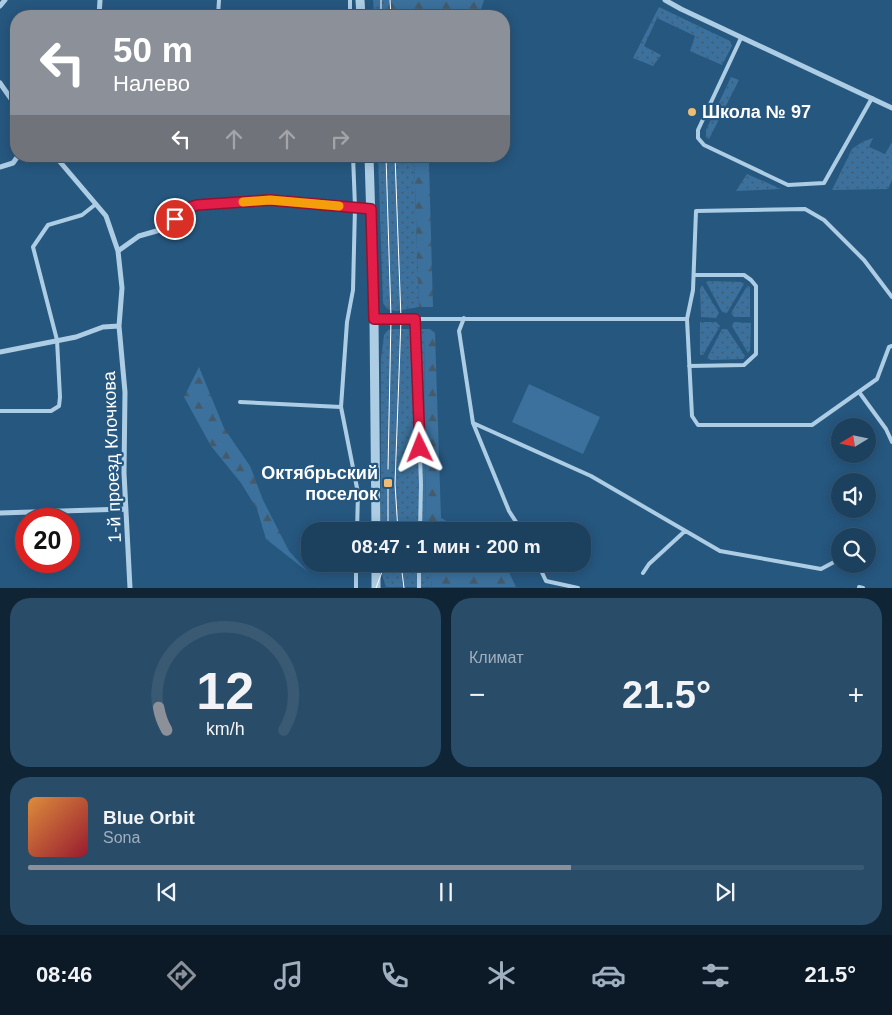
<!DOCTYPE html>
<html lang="ru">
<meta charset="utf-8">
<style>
body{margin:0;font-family:Helvetica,sans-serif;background:#294c68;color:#f1f3f6;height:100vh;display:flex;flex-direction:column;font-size:19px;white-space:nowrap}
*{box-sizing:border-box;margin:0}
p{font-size:16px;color:#a0afbd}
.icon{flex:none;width:28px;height:28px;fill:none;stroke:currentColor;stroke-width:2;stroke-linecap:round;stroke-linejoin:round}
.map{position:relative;height:588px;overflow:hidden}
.details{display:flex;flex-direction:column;gap:10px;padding:10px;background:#0f2434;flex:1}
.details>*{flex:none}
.guide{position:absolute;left:10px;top:10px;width:500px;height:152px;border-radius:20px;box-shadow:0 2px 12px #0003,0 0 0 1px #3a5a74;background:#8c9099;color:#fff;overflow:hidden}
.needle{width:32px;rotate:260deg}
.buttons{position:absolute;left:831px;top:418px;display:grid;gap:10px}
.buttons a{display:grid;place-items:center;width:45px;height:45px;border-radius:50%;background:#1c415f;box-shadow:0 2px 12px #0003,0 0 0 1px #3a5a74;font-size:25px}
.speed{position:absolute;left:15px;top:508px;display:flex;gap:10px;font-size:25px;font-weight:700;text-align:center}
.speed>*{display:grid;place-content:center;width:65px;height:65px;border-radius:50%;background:#1c415f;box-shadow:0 2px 12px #0003,0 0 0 1px #3a5a74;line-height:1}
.speed .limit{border:8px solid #d22;background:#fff;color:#111}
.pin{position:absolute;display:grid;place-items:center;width:42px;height:42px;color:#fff;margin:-21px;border:2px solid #fff;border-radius:50%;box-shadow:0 1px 5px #0007}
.me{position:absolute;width:55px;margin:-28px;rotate:358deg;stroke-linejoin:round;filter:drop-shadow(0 0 4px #0008)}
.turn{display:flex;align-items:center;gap:18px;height:105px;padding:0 20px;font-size:22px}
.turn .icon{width:65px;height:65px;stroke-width:2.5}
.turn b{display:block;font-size:35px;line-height:42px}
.lanes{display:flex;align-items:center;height:48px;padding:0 20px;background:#0003;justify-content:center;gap:25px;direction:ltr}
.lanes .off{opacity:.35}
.big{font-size:38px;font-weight:800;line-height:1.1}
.details .widget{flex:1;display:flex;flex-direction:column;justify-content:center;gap:8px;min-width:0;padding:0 18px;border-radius:20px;background:#294c68}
.details .dial{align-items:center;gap:0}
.dial svg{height:130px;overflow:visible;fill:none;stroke:#3a5a74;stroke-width:7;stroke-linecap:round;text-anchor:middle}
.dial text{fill:#f1f3f6;stroke:none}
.song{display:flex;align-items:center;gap:15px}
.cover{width:60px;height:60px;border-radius:8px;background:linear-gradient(135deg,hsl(30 70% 55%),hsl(350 70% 35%))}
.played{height:5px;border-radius:2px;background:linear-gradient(90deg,#8c9099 65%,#3a5a74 65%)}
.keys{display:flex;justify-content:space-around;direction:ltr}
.heat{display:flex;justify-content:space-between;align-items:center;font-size:28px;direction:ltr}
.details .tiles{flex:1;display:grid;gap:10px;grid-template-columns:1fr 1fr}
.widget:last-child{grid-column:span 2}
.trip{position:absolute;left:301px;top:522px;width:290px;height:50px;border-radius:20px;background:#1c415f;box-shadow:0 2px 12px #0003,0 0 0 1px #3a5a74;font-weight:800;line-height:50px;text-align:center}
.tab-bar{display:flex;height:80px;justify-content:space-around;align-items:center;background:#0b1a26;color:#a0afbd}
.tab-bar .icon{width:35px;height:35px}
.tab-bar .on{color:#8c9099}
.tab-bar b{font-size:22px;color:#f1f3f6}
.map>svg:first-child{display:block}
.grass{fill:url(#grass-dots)}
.forest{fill:url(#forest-firs)}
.pitch{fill:#3b719c}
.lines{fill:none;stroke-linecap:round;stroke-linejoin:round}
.service{stroke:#adcde5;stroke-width:4}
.minor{stroke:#adcde5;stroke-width:5}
.tertiary{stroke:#adcde5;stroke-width:9}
.tram{stroke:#fff;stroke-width:1}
.route-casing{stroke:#92132f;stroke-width:12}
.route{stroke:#e11d48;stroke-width:9}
.slow{stroke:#f59e0b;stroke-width:9}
.poi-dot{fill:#eebc72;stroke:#26577f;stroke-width:2}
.labels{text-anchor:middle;stroke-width:4.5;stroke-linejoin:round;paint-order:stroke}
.poi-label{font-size:18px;font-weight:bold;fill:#fff;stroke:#26577f;text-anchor:start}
.street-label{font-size:18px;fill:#fff;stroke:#26577f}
</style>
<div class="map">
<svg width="892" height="588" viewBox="0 0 892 588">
<defs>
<pattern id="grass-dots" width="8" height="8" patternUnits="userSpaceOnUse" patternTransform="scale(1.25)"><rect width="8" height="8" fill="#3b719c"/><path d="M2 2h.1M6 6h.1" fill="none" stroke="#455b6c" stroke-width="1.8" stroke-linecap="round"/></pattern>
<pattern id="forest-firs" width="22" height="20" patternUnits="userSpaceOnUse" patternTransform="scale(1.25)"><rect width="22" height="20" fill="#3b719c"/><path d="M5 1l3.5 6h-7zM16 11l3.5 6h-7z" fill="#455b6c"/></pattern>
</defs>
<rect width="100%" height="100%" fill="#26577f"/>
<path class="grass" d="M373,0H384V16H374Z
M659,7L730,41L732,46L722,65L690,51L695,36L657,18L644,46L661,55L653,66L633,58Z
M731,77L739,80L709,139L706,138V130Z
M873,138L869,147L885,154L892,142V180L888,189L832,190L852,149L862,142Z
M378,156H414L419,307L396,311L387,309L383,303Z
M747,174L781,189L736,191Z
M708,281L742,282L744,284L727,313L722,312L706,282Z
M702,285L719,313L716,318L701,317L700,289Z
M747,286L750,287V317H734L731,313Z
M700,322H716L720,326L703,355H700Z
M734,322L751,323L750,350L748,353L732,326Z
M395,329H424L426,531H381V359L384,335L388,330Z
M722,329H727L745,356L743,359L711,360L707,358Z
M380,564H429L432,587H386L380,569Z"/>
<path class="forest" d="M384,0H484L479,16H384Z
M414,156H443L429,162L433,307H419Z
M424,329H430L435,333L441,518L466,531H426Z
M199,367L224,428L250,466L263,500L289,551L308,572L266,539L257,509L241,483L211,446L184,397Z
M429,564H505L516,587H432Z"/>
<path class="pitch" d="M529,384L600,417L583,454L512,422Z"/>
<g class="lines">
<path class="service" d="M350,0V16
M218,16L219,0
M741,38L698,130V138L704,145L788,185L824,183L872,98
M353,156L355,207L353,290L347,322L341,407L358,493L357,531
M464,318L459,331L473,423L591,476L720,551L821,569L836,561L840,556
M374,319H687L692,416L698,425H812L877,379L889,347L892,346
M415,319L421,484L420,531
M687,319L693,290L696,211L805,209L824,220L864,260L892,297
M689,366L744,365L756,354V286L751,280L744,275H694
M859,392L886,429L892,442
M240,402L341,407
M0,411H51L59,406L60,397L57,340L33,247L48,225L82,215L96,204
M473,423L509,511L522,531
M538,564L546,581L578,588
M643,573L649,564L685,531
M859,587L863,588
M356,588V564
M419,588V564"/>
<path class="minor" d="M665,0L681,9L892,108
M0,6L5,0
M99,16L100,0
M0,83L16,106
M55,156L106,216L118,251L122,288L119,326L125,392L124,473L130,588
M0,167L13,163L18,156
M118,251L139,236L167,228L182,210L197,205L270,200L371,209
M0,352L76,337L103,327L119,326
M0,513L125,509"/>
<path class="tertiary" d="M360,0L361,16
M369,156L374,319L376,531
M376,564V588"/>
<path class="tram" d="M381,0V16
M390,0L391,16
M386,156L391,318L388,469
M395,156L401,319L395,484L398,531
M388,531V486
M401,564L404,588
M376,588L385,564"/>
</g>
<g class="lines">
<g class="route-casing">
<path id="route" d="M175,219L182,210L197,205L270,200L371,209L374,319H415L420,448"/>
</g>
<use href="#route" class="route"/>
<path class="slow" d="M243,202L270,200L339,206"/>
</g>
<g class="poi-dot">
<circle cx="692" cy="112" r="5"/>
<rect x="383" y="478" width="10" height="10" rx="2.5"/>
</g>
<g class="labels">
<g class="poi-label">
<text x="702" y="118">Школа № 97</text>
<text x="378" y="479" text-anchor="end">Октябрьский<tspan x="378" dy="21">поселок</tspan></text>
</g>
<g class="street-label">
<text transform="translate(112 457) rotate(-92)" y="6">1-й проезд Клочкова</text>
</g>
</g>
</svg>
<div class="buttons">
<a><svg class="needle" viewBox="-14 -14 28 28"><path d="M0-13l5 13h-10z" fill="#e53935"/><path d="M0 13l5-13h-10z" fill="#a0afbd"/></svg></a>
<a><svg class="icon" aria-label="sound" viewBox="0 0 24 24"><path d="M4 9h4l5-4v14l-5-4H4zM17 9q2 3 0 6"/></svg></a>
<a><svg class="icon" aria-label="search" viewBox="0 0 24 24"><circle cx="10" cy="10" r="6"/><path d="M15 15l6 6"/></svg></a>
</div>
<div class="speed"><div class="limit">20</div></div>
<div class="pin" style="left:175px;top:219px;background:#d93025"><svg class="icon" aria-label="arrive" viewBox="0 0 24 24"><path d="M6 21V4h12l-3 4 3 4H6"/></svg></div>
<svg class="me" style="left:420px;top:448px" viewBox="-20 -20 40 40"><path d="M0-17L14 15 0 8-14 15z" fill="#e11d48" stroke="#fff" stroke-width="4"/></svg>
<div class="trip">08:47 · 1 мин · 200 m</div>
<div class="guide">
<div class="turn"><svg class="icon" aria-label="left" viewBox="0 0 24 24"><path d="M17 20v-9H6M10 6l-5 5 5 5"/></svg><div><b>50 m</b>Налево</div></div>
<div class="lanes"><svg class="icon" aria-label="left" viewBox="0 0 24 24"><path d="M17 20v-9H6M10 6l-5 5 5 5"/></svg><svg class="icon off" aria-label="ahead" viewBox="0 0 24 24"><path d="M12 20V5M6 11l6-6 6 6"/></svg><svg class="icon off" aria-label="ahead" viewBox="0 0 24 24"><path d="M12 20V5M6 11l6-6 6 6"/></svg><svg class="icon off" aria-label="right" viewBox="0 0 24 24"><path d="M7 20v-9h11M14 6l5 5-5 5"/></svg></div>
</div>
</div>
<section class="details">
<div class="tiles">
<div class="widget dial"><svg viewBox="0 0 100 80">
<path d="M14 69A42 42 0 1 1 86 69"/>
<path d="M14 69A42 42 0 0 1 9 55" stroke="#8c9099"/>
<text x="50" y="56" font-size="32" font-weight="700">12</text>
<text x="50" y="72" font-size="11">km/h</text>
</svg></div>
<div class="widget"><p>Климат</p>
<div class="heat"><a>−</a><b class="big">21.5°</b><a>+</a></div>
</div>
<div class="widget">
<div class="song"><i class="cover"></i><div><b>Blue Orbit</b><p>Sona</p></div></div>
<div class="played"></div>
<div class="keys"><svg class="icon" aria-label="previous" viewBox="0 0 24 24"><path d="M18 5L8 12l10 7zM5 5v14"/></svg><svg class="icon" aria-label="pause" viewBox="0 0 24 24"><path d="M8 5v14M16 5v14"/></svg><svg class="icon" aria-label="next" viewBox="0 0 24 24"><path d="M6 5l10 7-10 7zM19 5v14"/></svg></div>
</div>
</div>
</section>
<nav class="tab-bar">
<b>08:46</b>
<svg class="icon on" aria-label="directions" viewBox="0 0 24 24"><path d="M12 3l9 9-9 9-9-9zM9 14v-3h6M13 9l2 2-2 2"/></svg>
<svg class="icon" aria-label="music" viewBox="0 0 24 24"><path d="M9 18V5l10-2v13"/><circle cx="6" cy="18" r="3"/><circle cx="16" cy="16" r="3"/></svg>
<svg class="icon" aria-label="phone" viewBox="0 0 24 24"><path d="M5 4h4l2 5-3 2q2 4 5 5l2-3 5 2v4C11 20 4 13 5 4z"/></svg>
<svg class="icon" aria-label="climate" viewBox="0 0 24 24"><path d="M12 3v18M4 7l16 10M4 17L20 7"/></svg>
<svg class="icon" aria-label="car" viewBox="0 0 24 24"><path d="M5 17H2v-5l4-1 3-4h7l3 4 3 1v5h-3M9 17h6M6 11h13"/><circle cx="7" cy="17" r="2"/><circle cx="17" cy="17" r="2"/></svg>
<svg class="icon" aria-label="filters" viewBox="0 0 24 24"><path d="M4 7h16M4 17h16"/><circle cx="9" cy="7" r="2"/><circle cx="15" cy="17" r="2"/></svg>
<b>21.5°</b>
</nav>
